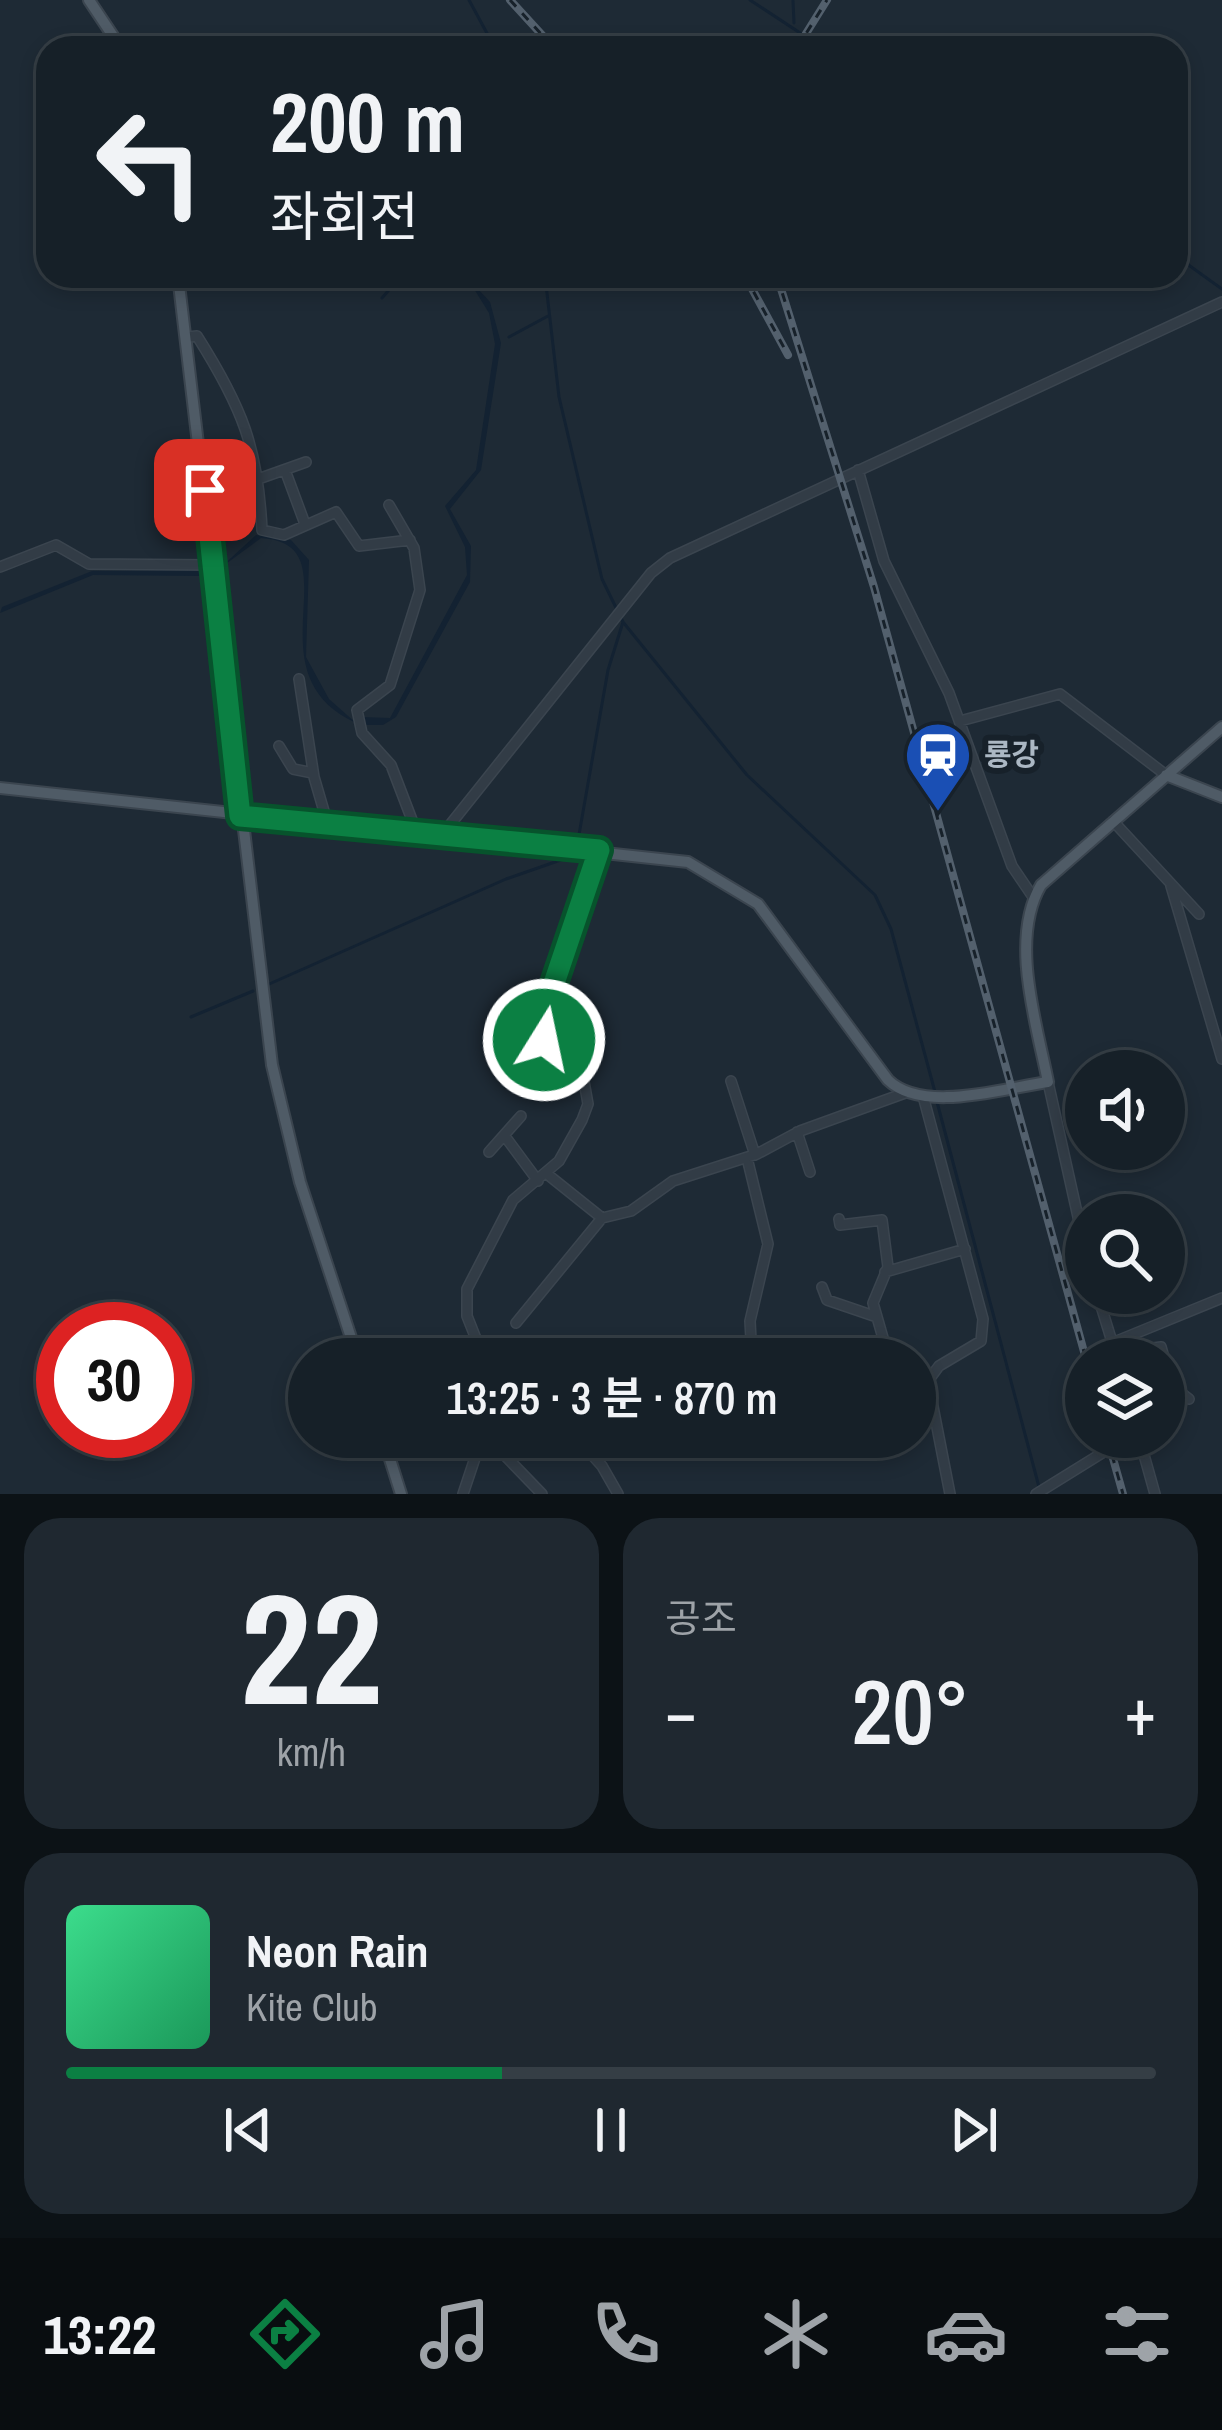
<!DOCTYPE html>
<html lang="ko">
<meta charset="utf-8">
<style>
body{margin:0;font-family:"Archivo Narrow","Noto Sans KR",sans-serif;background:#1f2830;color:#f1f3f6;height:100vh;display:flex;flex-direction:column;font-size:45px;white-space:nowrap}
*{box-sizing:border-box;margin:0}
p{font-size:39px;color:#9ea3a8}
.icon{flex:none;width:66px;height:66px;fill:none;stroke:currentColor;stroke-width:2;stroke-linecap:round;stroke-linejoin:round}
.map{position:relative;height:1494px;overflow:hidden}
.drawer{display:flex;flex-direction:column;gap:24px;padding:24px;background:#0c1216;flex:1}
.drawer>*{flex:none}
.banner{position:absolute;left:36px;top:36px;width:1152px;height:252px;border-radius:36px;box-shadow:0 6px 18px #0003,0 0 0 3px #353e45;background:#162028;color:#f1f3f6;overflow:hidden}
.controls{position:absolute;left:1065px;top:1050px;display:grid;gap:24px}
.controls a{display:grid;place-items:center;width:120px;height:120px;border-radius:50%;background:#162028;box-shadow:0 6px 18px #0003,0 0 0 3px #353e45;font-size:60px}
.speed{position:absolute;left:36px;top:1302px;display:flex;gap:24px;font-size:60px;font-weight:700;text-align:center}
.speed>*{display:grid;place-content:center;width:156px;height:156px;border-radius:50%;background:#162028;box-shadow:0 6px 18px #0003,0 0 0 3px #353e45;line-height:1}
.speed .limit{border:18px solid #d22;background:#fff;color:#111}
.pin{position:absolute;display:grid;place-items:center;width:102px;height:102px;color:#fff;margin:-51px;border-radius:24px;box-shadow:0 6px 18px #0006}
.me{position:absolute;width:132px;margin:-66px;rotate:10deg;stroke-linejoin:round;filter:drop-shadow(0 0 9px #0008)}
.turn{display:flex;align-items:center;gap:42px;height:252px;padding:0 36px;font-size:54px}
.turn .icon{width:156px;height:156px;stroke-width:2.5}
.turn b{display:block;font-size:84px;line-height:102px}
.big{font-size:90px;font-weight:600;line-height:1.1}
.drawer .card{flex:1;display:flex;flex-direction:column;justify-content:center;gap:18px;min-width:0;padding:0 42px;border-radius:36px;background:#1f2830}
.drawer .dial{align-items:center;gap:0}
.dial b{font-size:156px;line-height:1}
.song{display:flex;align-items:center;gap:36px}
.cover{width:144px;height:144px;border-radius:18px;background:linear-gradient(135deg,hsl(150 70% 55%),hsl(150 70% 35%))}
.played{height:12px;border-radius:6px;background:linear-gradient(90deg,#0b8043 40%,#353e45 40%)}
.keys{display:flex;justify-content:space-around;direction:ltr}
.heat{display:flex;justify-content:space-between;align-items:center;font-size:66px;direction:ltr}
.drawer .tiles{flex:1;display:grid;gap:24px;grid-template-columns:1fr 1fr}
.card:last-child{grid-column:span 2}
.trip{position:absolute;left:288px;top:1338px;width:648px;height:120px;border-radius:60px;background:#162028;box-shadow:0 6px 18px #0003,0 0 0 3px #353e45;font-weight:600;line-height:120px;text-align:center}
.tabs{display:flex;height:192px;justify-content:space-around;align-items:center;background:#090d10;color:#9ea3a8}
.tabs .icon{width:84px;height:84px}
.tabs .current{color:#0b8043}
.tabs b{font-size:54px;color:#f1f3f6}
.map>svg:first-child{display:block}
.water{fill:#132232}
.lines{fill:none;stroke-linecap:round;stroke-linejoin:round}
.stream{stroke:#132232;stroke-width:3}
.minor-casing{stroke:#3b454f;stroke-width:12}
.major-casing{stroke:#3b454f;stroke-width:14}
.minor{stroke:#323c46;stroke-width:9}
.major{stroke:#4f5b66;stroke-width:10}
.rail-casing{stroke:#53606d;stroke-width:8}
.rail{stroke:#17212a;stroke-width:3;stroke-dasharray:9;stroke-linecap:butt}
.route-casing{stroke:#07532c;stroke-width:30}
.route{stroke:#0b8043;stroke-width:21}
.labels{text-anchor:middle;stroke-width:12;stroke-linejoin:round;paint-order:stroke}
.poi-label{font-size:30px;font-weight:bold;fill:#abb7c3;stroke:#17212a;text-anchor:start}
</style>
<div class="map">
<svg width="1222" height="1494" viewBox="0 0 1222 1494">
<rect width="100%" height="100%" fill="#1e2a35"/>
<path class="water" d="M466,276L490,302L501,343L481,470L450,509L471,546L470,582L396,717L383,725H361L360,717L390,718L467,575L465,547L445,506L476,470L495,344L489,313Z
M256,535L291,540L309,560L306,657L329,699L356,723C246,673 357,544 261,538L219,569Z
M207,570L202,576L93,575L0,613L2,607L92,571Z"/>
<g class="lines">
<path class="stream" d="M469,0L495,48
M750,0L823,48
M793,1L794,23
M1176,256L1222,289
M444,276H463
M545,276L559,397L602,579L623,622L608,670L577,846
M382,298L401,276
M509,337L548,316
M623,622L747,775L875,895L891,929L935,1092
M267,985L506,879L575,855
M191,1017L253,991
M937,1102L1039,1487"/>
<g class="minor-casing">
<path id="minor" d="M236,39L238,48
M188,337L197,336C242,407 258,447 262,530L284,535L336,512L359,546L410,540
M285,470L305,524
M858,470L884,561L949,693L1012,866L1033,897
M261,478L306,462
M389,505L414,548L420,590L390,685L357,710L362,733L391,765L417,833
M0,567L56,545L89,564L213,565
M299,679L314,777L328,825
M960,721L1060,694L1166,775
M279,746L293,769L313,773
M1113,821L1199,914
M441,836L651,573L670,558L1222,302
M1171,886L1222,1059
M731,1081L755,1155
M1048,1082L1086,1253
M923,1096L983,1319L981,1341L939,1366L928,1381L950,1494
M797,1132L810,1172
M504,1135L538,1181
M489,1152L521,1116
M747,1158L768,1244L750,1321L752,1359
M547,1174L602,1218L631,1211L673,1181L757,1154L800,1131L905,1093
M839,1219L840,1225L882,1220L888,1267L873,1303L889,1359
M885,1272L965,1249
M822,1287L827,1300L874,1316
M1097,1293L1113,1345
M516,1323L602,1218
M1112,1343L1222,1298
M1115,1353L1161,1347L1172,1386L1189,1399
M484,1359L467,1316V1289L513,1200L559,1161L582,1120L588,1104L582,1070L547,1048L543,1019L599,850
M487,1437L542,1494
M576,1437L602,1466L618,1494
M1139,1437L1155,1494
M463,1494L482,1437
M1036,1494L1128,1437"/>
</g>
<g class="major-casing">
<path id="major" d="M89,0L121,48
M178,276L272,1065L300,1182L358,1359
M1166,775L1222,797
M0,788L688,862L758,904L888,1080C923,1114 1004,1088 1048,1082C1037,1025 1009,939 1041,885L1222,727
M383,1437L401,1494"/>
</g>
<use href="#minor" class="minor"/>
<use href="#major" class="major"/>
<g class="rail-casing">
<path id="rail" d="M510,0L554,48
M797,48L827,0
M745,276L788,355
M777,276L874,587L1086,1359
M1107,1437L1123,1494"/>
</g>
<use href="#rail" class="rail"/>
</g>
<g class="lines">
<g class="route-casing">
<path id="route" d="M205,490L240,816L599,850L547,1004L544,1040"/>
</g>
<use href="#route" class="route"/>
</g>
<defs>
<g id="station-pin" transform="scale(3.45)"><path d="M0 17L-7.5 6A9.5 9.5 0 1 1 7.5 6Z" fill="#1a4fb4" stroke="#17212a"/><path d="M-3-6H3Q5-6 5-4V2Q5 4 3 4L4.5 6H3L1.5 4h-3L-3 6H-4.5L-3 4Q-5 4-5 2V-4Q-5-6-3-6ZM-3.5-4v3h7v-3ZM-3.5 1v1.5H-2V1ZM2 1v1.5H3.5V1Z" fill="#fff"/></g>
</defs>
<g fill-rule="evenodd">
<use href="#station-pin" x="938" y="755"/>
</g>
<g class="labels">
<g class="poi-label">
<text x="984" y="765">룡강</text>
</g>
</g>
</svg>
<div class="controls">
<a><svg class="icon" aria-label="sound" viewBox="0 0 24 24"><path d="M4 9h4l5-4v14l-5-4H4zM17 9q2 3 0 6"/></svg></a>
<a><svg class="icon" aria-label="search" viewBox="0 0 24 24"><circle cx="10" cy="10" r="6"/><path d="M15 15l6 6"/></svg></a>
<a><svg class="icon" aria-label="layers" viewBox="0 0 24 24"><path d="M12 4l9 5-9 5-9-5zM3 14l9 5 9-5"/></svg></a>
</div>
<div class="speed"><div class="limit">30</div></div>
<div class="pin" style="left:205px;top:490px;background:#d93025"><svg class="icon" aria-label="arrive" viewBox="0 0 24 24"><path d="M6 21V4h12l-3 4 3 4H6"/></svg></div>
<svg class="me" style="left:544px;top:1040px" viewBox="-20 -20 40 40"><circle r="17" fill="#0b8043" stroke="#fff" stroke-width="3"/><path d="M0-11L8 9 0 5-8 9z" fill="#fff"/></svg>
<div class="trip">13:25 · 3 분 · 870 m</div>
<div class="banner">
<div class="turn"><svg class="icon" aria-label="left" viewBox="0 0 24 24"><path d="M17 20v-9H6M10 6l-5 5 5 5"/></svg><div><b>200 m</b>좌회전</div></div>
</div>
</div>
<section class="drawer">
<div class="tiles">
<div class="card dial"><b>22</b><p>km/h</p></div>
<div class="card"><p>공조</p>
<div class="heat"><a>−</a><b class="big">20°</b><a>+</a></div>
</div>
<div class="card">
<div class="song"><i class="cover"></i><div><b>Neon Rain</b><p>Kite Club</p></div></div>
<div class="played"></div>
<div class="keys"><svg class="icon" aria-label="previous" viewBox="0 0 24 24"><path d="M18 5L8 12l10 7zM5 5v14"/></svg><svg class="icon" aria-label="pause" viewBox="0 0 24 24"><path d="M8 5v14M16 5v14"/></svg><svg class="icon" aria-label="next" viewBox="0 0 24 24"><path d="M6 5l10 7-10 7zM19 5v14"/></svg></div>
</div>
</div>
</section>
<nav class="tabs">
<b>13:22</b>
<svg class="icon current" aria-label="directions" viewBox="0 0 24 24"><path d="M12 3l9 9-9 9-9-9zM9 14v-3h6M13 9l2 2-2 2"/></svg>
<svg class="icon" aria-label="music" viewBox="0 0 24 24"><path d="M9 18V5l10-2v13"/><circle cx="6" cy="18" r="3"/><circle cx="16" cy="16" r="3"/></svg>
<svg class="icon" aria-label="phone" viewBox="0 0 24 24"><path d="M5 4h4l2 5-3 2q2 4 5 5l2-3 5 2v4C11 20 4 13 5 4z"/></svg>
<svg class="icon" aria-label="climate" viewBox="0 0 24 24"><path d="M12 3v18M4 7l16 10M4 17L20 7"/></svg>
<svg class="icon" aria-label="car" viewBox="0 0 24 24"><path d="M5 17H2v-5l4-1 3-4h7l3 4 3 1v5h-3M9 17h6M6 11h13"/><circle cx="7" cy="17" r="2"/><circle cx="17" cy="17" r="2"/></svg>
<svg class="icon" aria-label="filters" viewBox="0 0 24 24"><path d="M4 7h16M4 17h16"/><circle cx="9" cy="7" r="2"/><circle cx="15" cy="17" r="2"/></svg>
</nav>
